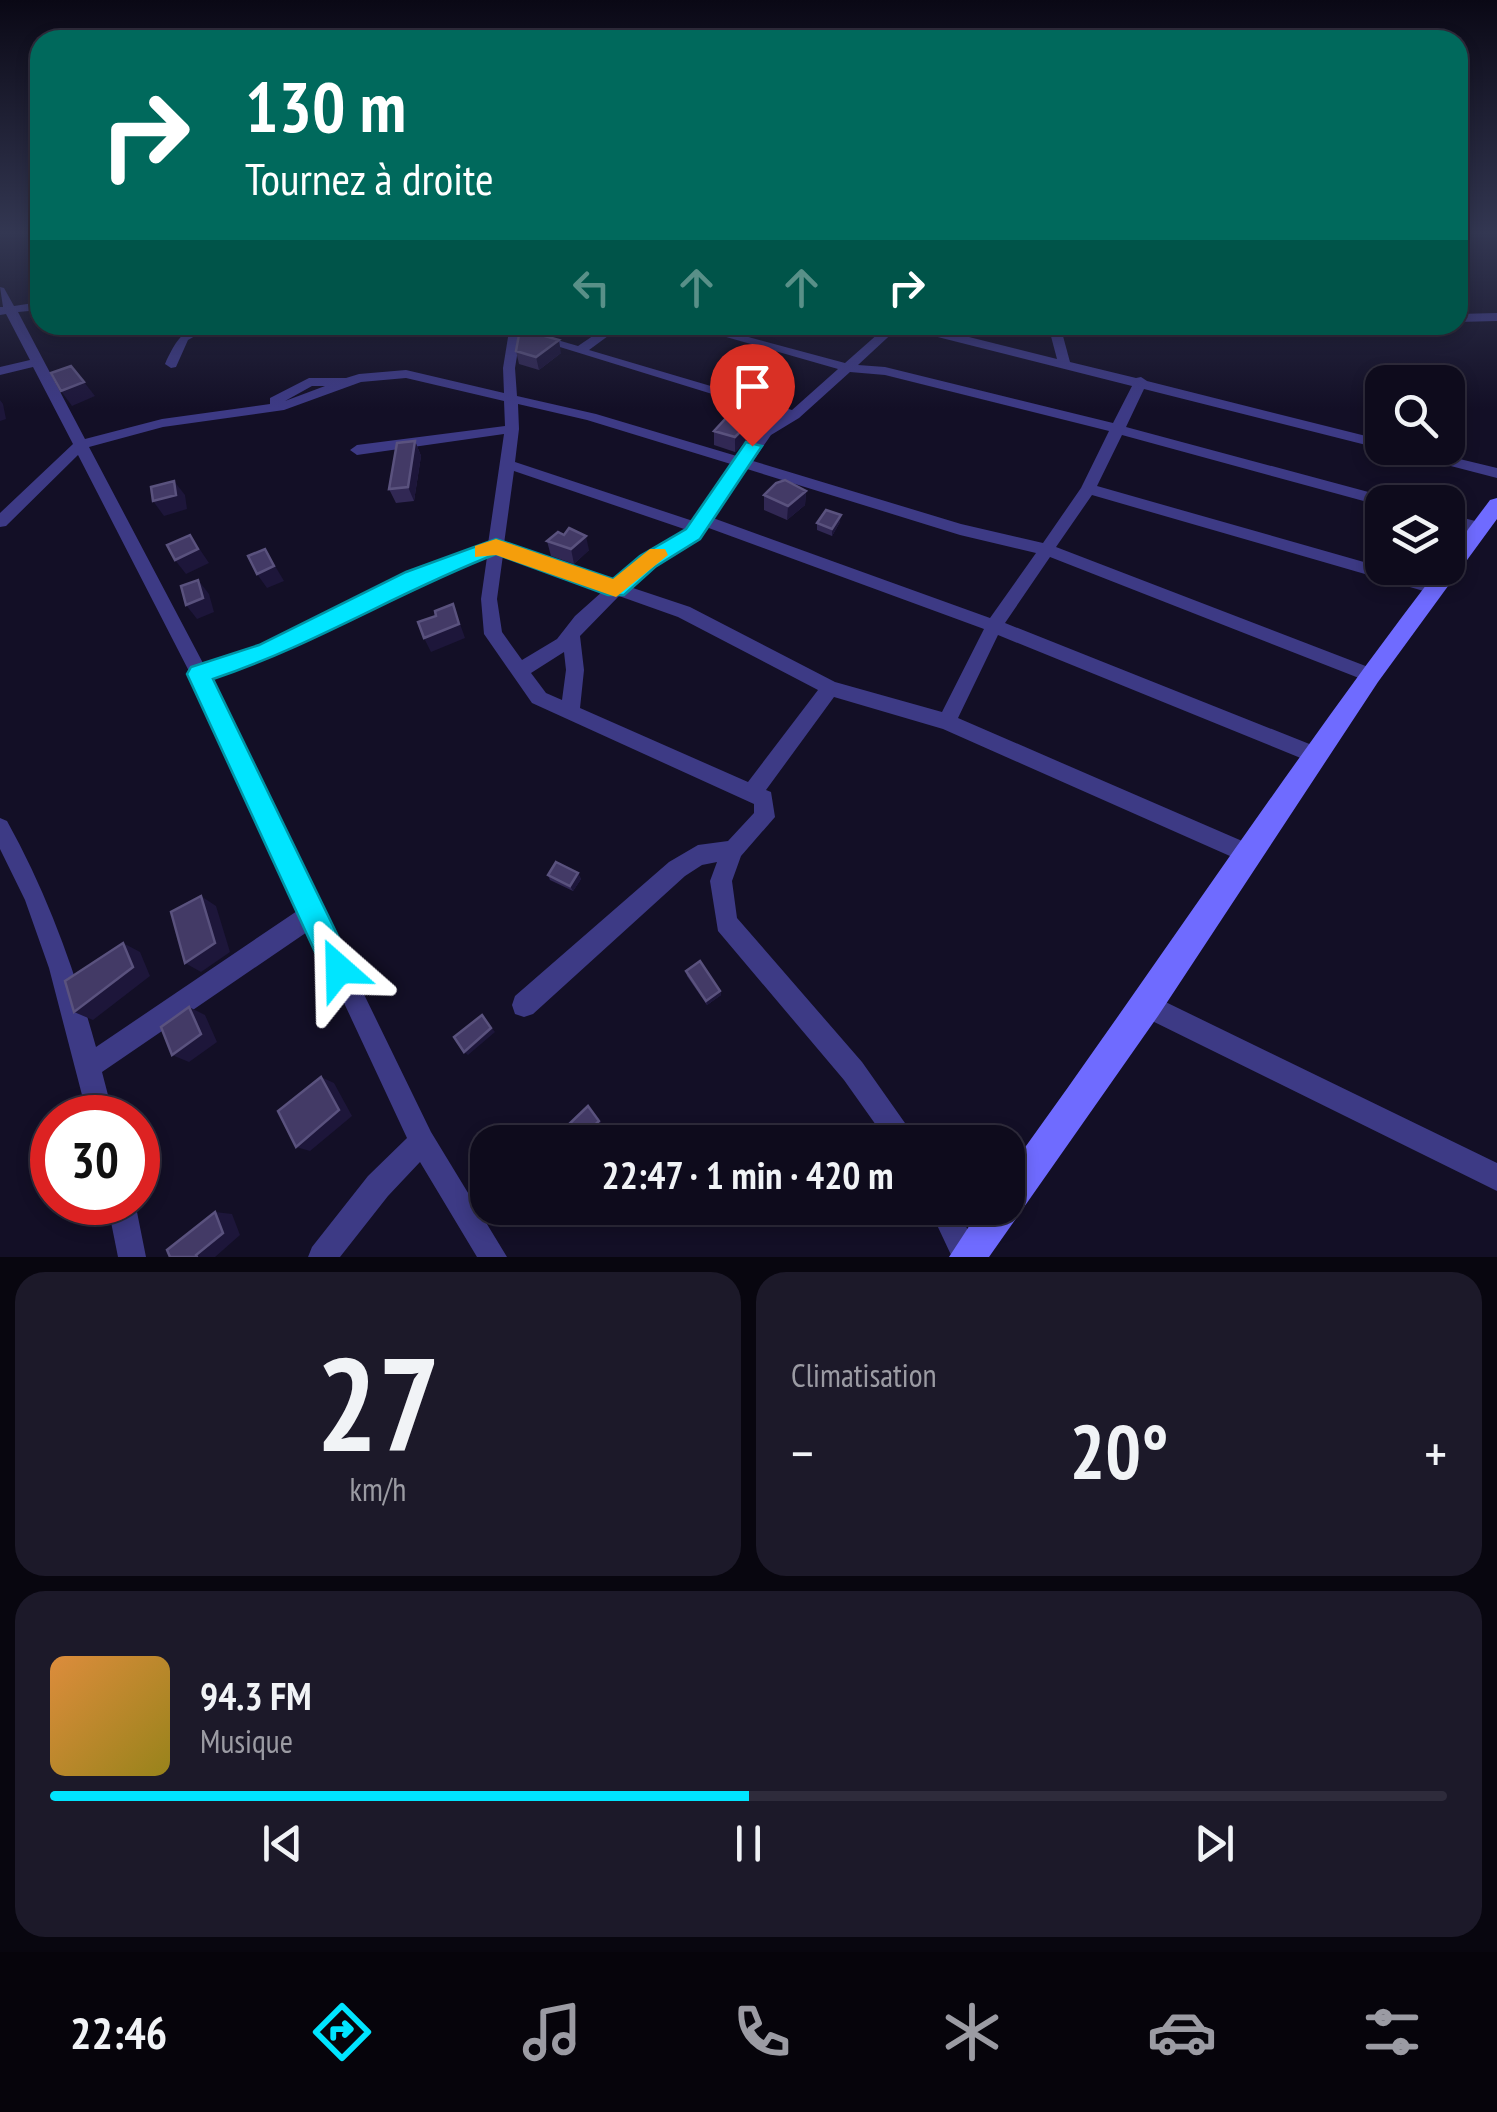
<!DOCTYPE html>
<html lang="fr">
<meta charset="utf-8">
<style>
body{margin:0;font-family:"PT Sans Narrow",sans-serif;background:#1c1929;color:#f1f3f6;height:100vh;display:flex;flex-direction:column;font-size:38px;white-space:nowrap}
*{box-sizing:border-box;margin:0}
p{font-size:32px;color:#9b9ba3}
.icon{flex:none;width:55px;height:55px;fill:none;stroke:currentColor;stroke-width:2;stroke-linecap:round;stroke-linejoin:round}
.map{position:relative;height:1257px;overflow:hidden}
.panel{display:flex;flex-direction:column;gap:15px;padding:15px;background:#08060f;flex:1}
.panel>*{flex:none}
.banner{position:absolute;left:30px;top:30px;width:1438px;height:305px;border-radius:30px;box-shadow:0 5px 15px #0003,0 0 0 2px #2e2b3b;background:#00695c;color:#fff;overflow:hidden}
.fabs{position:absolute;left:1365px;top:365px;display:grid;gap:20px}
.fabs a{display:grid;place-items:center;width:100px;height:100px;border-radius:20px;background:#0e0b1c;box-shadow:0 5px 15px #0003,0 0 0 2px #2e2b3b;font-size:50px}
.speed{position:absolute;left:30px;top:1095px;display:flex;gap:20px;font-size:50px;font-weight:700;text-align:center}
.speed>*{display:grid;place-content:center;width:130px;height:130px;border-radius:50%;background:#0e0b1c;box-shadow:0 5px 15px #0003,0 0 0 2px #2e2b3b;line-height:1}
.speed .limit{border:15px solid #d22;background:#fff;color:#111}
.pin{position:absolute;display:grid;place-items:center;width:85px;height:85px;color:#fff;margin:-102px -42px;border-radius:50% 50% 50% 0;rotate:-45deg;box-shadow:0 0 10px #0007}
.pin .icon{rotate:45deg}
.me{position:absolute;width:110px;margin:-55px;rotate:335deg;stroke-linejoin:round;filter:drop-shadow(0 0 8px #0008)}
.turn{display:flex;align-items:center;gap:35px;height:210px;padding:0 50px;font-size:45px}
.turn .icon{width:130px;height:130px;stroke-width:2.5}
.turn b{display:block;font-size:70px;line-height:85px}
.lanes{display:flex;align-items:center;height:95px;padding:0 50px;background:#0003;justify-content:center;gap:50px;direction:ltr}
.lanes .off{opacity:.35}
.big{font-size:75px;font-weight:700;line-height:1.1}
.panel .widget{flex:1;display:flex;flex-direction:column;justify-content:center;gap:15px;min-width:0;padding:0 35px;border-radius:30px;background:#1c1929}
.panel .dial{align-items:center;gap:0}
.dial b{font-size:130px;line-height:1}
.song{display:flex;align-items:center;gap:30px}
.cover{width:120px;height:120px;border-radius:15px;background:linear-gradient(135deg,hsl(30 70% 55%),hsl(50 70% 35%))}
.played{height:10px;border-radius:5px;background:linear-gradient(90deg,#00e5ff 50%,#2e2b3b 50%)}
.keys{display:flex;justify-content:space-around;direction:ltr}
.heat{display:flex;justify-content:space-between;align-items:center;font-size:55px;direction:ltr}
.panel .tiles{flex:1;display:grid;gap:15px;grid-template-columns:1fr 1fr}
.widget:last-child{grid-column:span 2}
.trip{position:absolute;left:470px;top:1125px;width:555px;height:100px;border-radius:30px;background:#0e0b1c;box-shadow:0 5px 15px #0003,0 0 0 2px #2e2b3b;font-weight:700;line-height:100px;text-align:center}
.tabs{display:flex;height:160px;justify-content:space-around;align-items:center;background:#06040b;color:#9b9ba3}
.tabs .icon{width:70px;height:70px}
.tabs .selected{color:#00e5ff}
.tabs b{font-size:45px;color:#f1f3f6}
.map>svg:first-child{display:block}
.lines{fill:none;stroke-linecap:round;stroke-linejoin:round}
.street{fill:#3d3a85;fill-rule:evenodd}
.secondary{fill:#6f6bff;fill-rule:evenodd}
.wall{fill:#312854}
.shaded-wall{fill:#1d163a}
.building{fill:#433a66;stroke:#5a527e;stroke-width:2.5}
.route{fill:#00e5ff;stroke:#0095a6;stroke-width:2.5}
.slow{fill:#f59e0b}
</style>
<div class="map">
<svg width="1497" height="1257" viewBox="0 0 1497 1257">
<rect width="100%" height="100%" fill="#130f26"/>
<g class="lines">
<path class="street" d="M0,287L4,288L14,306L40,302V310L18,312L85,439L162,419L270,404V398L309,378H346L359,374L406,370L504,393L503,368L510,325H522L515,368L517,396L596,414L740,457L761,429L783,416L534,339L540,335L578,346L609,325H623L589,350L792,410L838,369L684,325H704L845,363L888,325H921L1057,359L1048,325H1060L1070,362L1136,378L1141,377L1147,381L1382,440V448H1386L1382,449L1144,389L1126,427L1387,497L1395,502H1382V506L1122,435L1097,486L1434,582L1442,588L1434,594L1092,495L1056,547L1376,670L1379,675L1376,680H1364L1050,557L1005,623L1322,749L1325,755L1322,761L1315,764L1308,761L998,635L958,718L1256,847L1259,854L1256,861L1248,864L943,729L834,697L766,790L771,792L775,817L741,856L732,881L737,918L862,1062L912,1133L916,1142H888L844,1080L718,931L710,881L717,862L702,865L685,876L533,1014L524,1017L515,1014L512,1005L515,996L669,862L698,845L728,841L754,813V804L532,703L484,634L481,599L487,557L420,581L272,657L210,678L431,1132L507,1257H477L420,1162L388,1196L340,1257H308L312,1247L368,1176L407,1138L310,930L102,1072L114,1118H88L49,968L25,900L0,849V818L7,821C47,893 74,968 96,1047L300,909L193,679L78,455L6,526L0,527V513L73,444L33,367L0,375V367L30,360L6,314L0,315V307H3ZM900,326L902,328L1132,386L1113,423L885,367L858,365ZM850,372L885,375L1109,431L1081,488L1043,543L961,524L753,461L771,435L799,418ZM406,378L504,401L505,426L357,445L350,450L357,455L504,434L488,544L408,573L260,647L204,665L89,447L163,427L284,410L361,382ZM312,386H325L285,401ZM518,404L587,420L734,465L699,514L694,515L693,521L515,462L519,429ZM747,469L960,535L1036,553L990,618L713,518ZM514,471L687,530L641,557L614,581L504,544ZM706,527L984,629L942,712L835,682L690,607L630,587L653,565L699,538ZM503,555L603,591L575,616L557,639L522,660L502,632L497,599ZM619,596L678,617L818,690L748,782L580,708L584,670L580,636ZM564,652L566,670L562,700L546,693L531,673Z
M1497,313V321L1458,322V314Z
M231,325H271L265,329L195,336L188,340L176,367L171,368L165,364C184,323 189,330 231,325Z
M1391,448H1414L1497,468V478L1393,451Z
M1448,514L1487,524L1489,528L1481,534L1448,524Z
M1147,993L1497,1163V1191L1138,1014L1135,1005L1138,996Z
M107,1202H135L146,1257H118Z
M929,1208H957L981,1257H952Z"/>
<path class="secondary" d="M1497,498V519L1378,682L1158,1016L989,1257H949L981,1208H1008V1171C1153,971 1289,764 1439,568H1448V556L1490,500Z"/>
</g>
<path class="wall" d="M516,351L561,353L539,370L519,364Z
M747,425V439L735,452L714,445V431Z
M415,441L421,456L414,501L396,503L389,489Z
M806,491L805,505L787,520L764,510V495Z
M840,522L832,536L817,530V523Z
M547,541L589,550L574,564L551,556Z
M578,873L581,879L573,891L550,880L548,875Z
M686,971L720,991L721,995L707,1005L687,976Z"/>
<path class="shaded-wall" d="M559,340L561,353L539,370L536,357Z
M84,382L95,396L72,406L61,391Z
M0,400L3,404L6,419L0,421Z
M747,425V439L735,452V437Z
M415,441L421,456L414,501L408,487Z
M174,481L185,495L187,509L164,516L153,501Z
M806,491L805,505L787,520L788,506Z
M841,515L840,522L832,536V529Z
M190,535L209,563L186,574L175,560Z
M586,536L589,550L574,564L571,549Z
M265,549L284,581L267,588L257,574Z
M198,580L209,594L214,612L197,619L186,605Z
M453,604L465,638L431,652L424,638Z
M578,873L581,879L573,891L570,886Z
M201,896L216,906L230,952L201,972L185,963Z
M123,943L140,952L150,976L93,1020L74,1012Z
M720,991L721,995L707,1005L706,1001Z
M189,1007L205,1015L217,1042L189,1062L172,1055Z
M482,1015L495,1032L468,1055L464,1052Z
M321,1077L334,1083L352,1116L310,1151L296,1147Z
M588,1106L601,1123L582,1142H577Z
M215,1212L232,1214L240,1235L215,1257H197L196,1255Z"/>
<path class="building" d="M520,329L559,340L536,357L516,351Z
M71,366L84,382L61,391L51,373Z
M727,417L747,425L735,437L714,431Z
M415,441L408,487L389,489L397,443Z
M785,480L806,491L788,506L764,495L776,483Z
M174,481L176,495L153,501L151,487Z
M826,510L841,515L832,529L817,523Z
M569,528L586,536L571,549L547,541L558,532L564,535Z
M190,535L198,549L175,560L167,545Z
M265,549L274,566L257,574L248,556Z
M198,580L203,598L186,605L181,586Z
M453,604L459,624L424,638L418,622L436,616L435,611Z
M556,862L578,873L570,886L548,875Z
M201,896L215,943L185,963L171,912Z
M123,943L133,967L74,1012L65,981Z
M700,961L720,991L706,1001L686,971Z
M189,1007L201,1034L172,1055L161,1027Z
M482,1015L491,1028L464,1052L454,1037Z
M321,1077L339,1110L296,1147L278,1111Z
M588,1106L599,1121L577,1142H573L564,1129Z
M215,1212L223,1233L196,1255L197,1257H170L167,1250Z"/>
<linearGradient id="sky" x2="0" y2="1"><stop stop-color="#0a0815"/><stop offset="0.57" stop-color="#333752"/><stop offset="1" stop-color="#333752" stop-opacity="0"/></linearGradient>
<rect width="1497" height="409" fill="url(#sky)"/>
<path class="route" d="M746,442L762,446L700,539L655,567L624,595H608L496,554C400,591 312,646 213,679L354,969L350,980L339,984L328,980L187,674L191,667L259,645L406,572L496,539L613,579L640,556L686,529Z"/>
<path class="slow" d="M496,539L613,579L650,549H665L668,555L616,597L496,555L475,557V546Z"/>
</svg>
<div class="fabs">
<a><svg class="icon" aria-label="search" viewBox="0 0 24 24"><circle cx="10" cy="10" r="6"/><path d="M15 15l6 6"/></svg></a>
<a><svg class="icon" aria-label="layers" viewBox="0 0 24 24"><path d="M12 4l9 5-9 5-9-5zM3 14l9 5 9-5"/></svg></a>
</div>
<div class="speed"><div class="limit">30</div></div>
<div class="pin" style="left:752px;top:446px;background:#d93025"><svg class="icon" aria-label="arrive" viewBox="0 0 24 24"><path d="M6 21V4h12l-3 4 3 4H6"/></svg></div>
<svg class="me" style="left:339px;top:969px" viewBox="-20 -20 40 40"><path d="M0-17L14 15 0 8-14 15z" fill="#00e5ff" stroke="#fff" stroke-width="4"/></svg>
<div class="trip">22:47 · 1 min · 420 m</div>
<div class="banner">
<div class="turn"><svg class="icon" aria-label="right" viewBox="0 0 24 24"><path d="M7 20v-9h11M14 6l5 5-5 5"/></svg><div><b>130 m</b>Tournez à droite</div></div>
<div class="lanes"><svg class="icon off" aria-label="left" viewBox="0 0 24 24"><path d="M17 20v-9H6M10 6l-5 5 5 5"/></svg><svg class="icon off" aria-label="ahead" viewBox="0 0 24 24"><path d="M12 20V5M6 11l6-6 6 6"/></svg><svg class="icon off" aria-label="ahead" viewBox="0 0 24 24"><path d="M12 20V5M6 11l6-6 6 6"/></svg><svg class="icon" aria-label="right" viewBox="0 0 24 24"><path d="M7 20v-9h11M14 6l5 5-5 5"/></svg></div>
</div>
</div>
<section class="panel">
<div class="tiles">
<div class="widget dial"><b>27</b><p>km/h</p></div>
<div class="widget"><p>Climatisation</p>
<div class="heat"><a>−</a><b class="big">20°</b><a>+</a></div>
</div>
<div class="widget">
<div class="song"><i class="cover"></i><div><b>94.3 FM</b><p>Musique</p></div></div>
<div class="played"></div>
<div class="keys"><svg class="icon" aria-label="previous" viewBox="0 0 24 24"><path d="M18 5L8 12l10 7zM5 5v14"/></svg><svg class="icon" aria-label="pause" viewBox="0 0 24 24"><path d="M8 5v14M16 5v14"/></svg><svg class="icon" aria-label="next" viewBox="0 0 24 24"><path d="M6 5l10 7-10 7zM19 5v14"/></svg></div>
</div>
</div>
</section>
<nav class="tabs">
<b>22:46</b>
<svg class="icon selected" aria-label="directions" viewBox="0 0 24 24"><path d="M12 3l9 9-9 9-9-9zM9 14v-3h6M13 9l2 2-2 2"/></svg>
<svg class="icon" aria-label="music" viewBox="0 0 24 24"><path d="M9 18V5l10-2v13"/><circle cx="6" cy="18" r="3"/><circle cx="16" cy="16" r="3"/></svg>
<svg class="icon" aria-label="phone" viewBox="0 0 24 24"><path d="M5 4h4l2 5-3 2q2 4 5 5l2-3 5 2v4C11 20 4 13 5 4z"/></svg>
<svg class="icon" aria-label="climate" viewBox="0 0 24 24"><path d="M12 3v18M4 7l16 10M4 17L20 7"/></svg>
<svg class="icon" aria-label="car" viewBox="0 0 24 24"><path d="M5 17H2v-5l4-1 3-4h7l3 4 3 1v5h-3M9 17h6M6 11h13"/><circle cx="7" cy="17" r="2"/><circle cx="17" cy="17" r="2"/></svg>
<svg class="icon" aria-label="filters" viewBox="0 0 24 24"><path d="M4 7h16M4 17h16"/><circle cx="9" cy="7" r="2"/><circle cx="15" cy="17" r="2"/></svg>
</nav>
